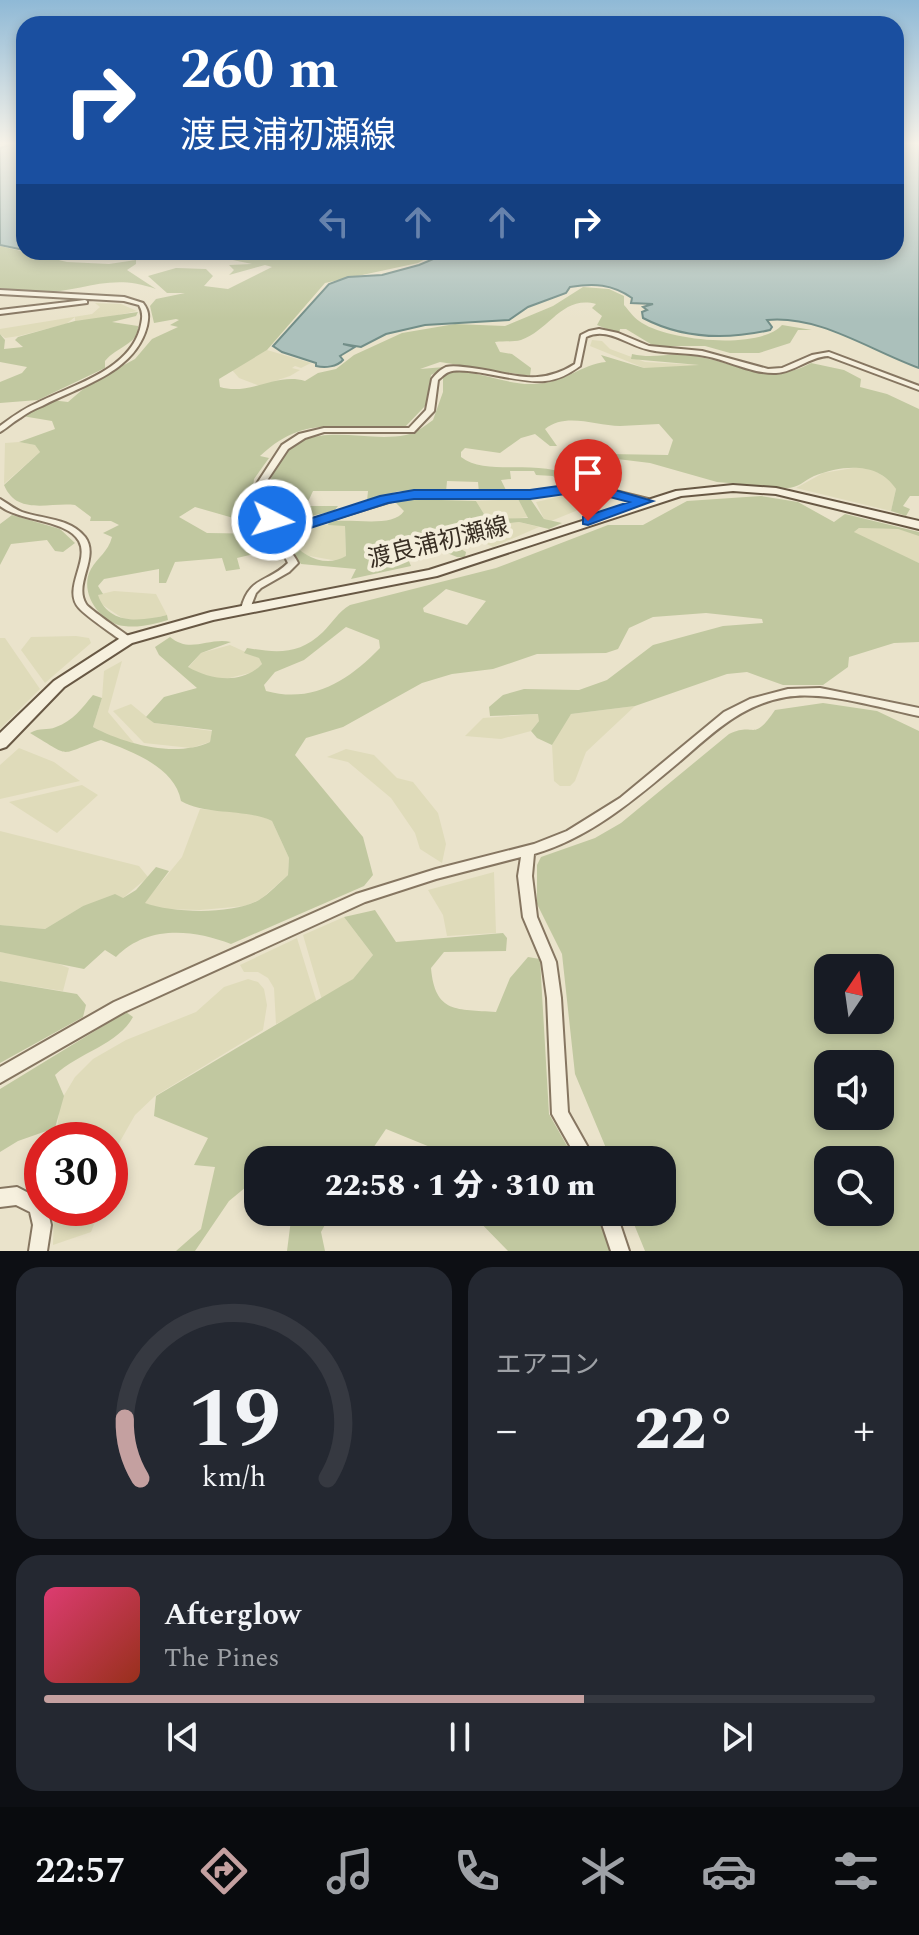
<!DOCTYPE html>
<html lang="ja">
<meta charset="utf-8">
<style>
body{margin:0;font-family:Spectral,"Noto Sans JP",serif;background:#242831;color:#f1f3f6;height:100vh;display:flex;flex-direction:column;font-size:30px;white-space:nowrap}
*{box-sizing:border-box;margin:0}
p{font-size:26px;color:#9ea1a6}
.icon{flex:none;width:44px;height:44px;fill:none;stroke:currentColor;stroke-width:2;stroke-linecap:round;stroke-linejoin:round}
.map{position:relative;height:1251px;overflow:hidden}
.sheet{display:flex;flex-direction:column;gap:16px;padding:16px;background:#0d0f14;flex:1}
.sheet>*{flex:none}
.top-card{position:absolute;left:16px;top:16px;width:888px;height:244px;border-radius:24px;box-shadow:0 4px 12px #0003;background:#1a4fa0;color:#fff;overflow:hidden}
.needle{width:52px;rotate:13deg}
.tools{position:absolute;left:814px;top:954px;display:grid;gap:16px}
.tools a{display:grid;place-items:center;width:80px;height:80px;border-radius:16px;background:#171b24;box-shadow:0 4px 12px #0003;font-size:40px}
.speed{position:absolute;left:24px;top:1122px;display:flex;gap:16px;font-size:40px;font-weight:700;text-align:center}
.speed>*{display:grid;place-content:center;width:104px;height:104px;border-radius:50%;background:#171b24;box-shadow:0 4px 12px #0003;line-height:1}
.speed .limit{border:12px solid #d22;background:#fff;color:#111}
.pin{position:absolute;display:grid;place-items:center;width:68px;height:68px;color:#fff;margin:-82px -34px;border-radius:50% 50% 50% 0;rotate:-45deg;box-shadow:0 0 8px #0007}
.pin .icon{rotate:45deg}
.me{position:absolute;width:88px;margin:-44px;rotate:95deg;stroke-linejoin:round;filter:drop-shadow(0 0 6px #0008)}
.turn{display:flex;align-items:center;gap:28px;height:168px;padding:0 32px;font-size:36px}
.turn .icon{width:104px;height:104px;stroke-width:2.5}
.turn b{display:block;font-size:56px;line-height:68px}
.lanes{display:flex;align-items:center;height:76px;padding:0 32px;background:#0003;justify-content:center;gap:40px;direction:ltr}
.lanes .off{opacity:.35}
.big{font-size:60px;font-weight:800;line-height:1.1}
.sheet .tile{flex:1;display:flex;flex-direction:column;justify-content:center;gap:12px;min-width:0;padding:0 28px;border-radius:24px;background:#242831}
.sheet .dial{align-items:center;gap:0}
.dial svg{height:208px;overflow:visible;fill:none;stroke:#363941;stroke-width:7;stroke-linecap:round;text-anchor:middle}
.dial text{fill:#f1f3f6;stroke:none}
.song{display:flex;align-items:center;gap:24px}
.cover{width:96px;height:96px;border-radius:12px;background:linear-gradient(135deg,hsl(340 70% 55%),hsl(10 70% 35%))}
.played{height:8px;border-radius:4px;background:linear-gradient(90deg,#c4a0a0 65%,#363941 65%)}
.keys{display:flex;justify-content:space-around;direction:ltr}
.heat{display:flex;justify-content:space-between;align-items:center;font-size:44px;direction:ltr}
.sheet .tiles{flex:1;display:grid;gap:16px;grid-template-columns:1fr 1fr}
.tile:last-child{grid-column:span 2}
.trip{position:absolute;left:244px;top:1146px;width:432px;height:80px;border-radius:24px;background:#171b24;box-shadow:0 4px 12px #0003;font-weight:800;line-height:80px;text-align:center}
.tab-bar{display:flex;height:128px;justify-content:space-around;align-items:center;background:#090b0e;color:#9ea1a6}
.tab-bar .icon{width:56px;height:56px}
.tab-bar .selected{color:#c4a0a0}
.tab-bar b{font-size:36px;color:#f1f3f6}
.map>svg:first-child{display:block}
.farmland{fill:#dfdbba}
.green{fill:#c1c8a0;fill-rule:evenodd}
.water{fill:#abc0bb;stroke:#728e88;stroke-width:2}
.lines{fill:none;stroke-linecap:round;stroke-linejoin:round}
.minor-casing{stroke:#867661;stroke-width:4}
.secondary-casing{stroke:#685844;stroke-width:4}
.minor{fill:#f6f0de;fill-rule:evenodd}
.secondary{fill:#f6f0de;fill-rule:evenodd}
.route{fill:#1a73e8;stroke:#114b97;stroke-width:2}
.labels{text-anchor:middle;stroke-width:8;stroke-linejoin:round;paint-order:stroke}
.street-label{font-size:24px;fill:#382e23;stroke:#f3edda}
</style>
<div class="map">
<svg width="919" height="1251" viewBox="0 0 919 1251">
<rect width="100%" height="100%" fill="#eae3cb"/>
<path class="farmland" d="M95,303L121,304L137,311L99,319L75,321V317L66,324L19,336L5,338L0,334V329L92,314L100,307Z
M592,340L602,341L610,349L645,362L699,365L681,369L644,368L590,346Z
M267,350L311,363L301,368L295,366L292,368L300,370L290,376L260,386L239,378L232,370Z
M19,442L35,445L40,452L4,484L5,443Z
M859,467L874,470L892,482L896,489L891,511L796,488L823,473Z
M576,493L591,497L588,506L551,521L544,519L536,502Z
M518,499L528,517L496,521L487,519L476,501Z
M519,522L539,527L493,547L455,529Z
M321,525H345L346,557L338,561L304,555L290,539L293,531Z
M859,528L898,529L919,535V563L859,537L854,532Z
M114,591L156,594L167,615L142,621L122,618L100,603L97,595Z
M76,636L89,638L91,643L45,683L21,650L31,637Z
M0,638H5L40,689L0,729Z
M230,645L259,658L262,664L254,672L225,679L211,678L188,668L201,653Z
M122,661L108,712L134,743L123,742L93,727L102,698L104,671Z
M131,704L154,723L212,731L210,742L191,748L144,743L113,711Z
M635,706L586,752L575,781L570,786H560L554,781L552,745L563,723L571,714Z
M539,714V721L531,731L501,739L465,736L483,718Z
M19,748L54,762L80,781L0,799V765Z
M346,749L374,755L397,778L413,782L438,813L446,844L442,863L420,849L415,833L391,798L348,762L327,757Z
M82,785L98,795L57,833L9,802Z
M200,809L255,813L272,821L289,858L288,875L261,899L245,906L200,910L162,909L144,903L182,857Z
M0,831L139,866L148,877L123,898L83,906L45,929L0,925Z
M494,872L496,933L447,936L443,915L428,890Z
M344,917L373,955L353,979L322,1000L303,935Z
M297,938L317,1003L276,1024L274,988L268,978L258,972H244L240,965Z
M0,952L46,959L69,968L63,991L0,981Z
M248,979L258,982L264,989L267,1005L263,1030L155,1096L135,1115L110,1159V1140H56L60,1102L75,1077L93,1059L126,1040L196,1012L224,987Z
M54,1208H100V1209L91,1232L53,1245Z"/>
<path class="green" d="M0,246L67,262L109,264L136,260V264L127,270L156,289C110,272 83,292 38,293C25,293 13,290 0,288Z
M224,252H438L418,263L325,283L267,350L219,379L220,387C250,396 277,372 305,381L318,373L336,369L354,355L402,333L455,324L505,326L553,306L583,287L609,289L624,296V305C630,312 635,319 642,323C670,341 760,350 782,325L812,330H798L790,343L759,353H730L705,346H654L626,329H620L619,334L597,325L602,316L592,308L596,304C562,295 550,330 521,340C513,342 504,341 495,342L500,352L512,354L531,368L530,376L440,362L420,369L445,367L431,375L426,405L405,427C345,434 310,409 260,456L269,458L254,479L251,503L272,524L268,528L195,507L179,517L207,533L271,534V550L237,558L240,569L226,571L222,558L175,562L166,583H159V569L104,579L98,586L103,594L98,595C108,626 143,621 167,615L168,620C154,624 140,628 124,626C100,623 78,592 91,569C98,557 108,552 112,537L103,533L119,525L111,521H90L91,517L75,505C49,502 17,516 4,485L40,452L35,445L19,442L55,429L52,421L22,416L51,400L68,402L89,384L135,359L152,339L178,327L170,325L179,320L176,319L154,323L150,306L156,299L185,293H167L148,276L176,268L206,269L213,276L204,286L228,289L272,267L265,265L229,275L234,270L229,265L252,264L228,259Z
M138,312L136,316L112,322L138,326C139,344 117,346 105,361V368L38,400L0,403V382L22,373L27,367L0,362V334L5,340L4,349L23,347L15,340L18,337L75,321Z
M632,354C653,359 667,353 688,355C729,360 773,386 811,363L844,370L861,379L860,387L887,394L919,409V496H910L903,506L910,509L906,516L891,511L896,489C878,461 842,465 814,476C803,481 799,488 786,488L717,482L650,463L609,458L608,454L668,455L673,440L659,424C646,425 633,425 620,426C596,426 566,412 545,429L557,446H550L535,434L521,438L500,453L465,448L461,452V457C488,478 538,456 578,479L576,485L563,487L553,476L536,475L534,471H510L511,479L501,480L507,492L479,493L478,482L447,481L446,492L399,491L367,501L368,491H313L306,506H338L334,511L287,521L266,499C267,485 272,476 278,464C306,416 362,444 406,435C416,433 425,426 433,420L443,392V377L450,372C478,370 503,384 530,384C563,385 581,364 606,362L601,355L644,368L699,365L631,359Z
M761,496L798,502L834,522L845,514L919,532V536L898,529L859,528L854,532L919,563V642L894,643L849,657L848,667L823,685H783L747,672L727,674L635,706L571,714L552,745L537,738L531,731L539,721L538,714L490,716L489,707L503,695L524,689L579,690L607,680L653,645L723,626L763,623L762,619L706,613L653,617L629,628L618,649L606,653L537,654L493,669L452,674L422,683L343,727L306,738L295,755L363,837L373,875L364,886L231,944C192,929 147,925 116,957L105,950L84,969L0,952V925L45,929L83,906L115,894L123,898L136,890L156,867L169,871L145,903C172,913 233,915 259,900C269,894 279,883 288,875L289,858L272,821C243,808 208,816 181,801C175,767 131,751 101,740C56,755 74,759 30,733C40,727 47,731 56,727C73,721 82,708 93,695L102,698L93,727C125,744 175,758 210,742L212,730L154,723L146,717L164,697L197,688L159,655L155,647L170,637C190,654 209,637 231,642L201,653L188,667C211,680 242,685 262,664L259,658L244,653L247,648C277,653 299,655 323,632C333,622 338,612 350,605L496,568L608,525H643L687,501ZM446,589L486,601L467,625L424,612L423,608ZM346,627L379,640L380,648C349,680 313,704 266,691L264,685L275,672L304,660Z
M529,497L544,519L562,523L549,529L519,522L446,530L440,536L466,552L465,557H457L432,547L406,554L411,566L351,579L356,569L301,564L283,541L281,532L293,531L290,540C303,557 326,568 346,556L345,526L328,525L329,522C348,517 393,529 404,511L395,502L407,499L476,501L487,519L528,518L518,499Z
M12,515L60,529L75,543L63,552L55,551L47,540L11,544L0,565V524Z
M823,703L877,711L919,731V1251H645L629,1212H662V1160H611L575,1074L562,954L537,904V865L541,857L595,838L621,823L729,734C756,721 752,744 775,710ZM828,968H880V1020H828ZM828,1064H880V1116H828ZM828,1160H880V1212H828Z
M375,910L396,942L503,933L507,938L506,951L444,952L431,968C435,1014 457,1009 496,1012L510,978L528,957L540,959L549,1114L575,1160H462L386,1129L365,1160H258V1177L229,1201L195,1251H176L201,1229L215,1167L194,1165L208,1138L154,1116L156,1096L353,979L373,955L344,917Z
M0,981L77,994L86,1005L83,1017L0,1063Z
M126,1012L133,1017C119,1044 78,1053 55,1075L64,1096L55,1128L18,1141L0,1152V1089Z
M292,1212H332L321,1232L325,1251H287Z
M470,1212H597L610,1251H508Z"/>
<path class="water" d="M4,144H24V250L0,245V148L7,146Z
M896,144H919V368C869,350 820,315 767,320L772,327L770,330C726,340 683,339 643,318L642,312L647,310L643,307L653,304L631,303L632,298C612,284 594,283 570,287L566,293L528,307L509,320L425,325L386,334L361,347L343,344L355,347L340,356L343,360C337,367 325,368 316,366V363L282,352L273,346L329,284L348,277L382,275L419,265L450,252H896Z"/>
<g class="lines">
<g class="minor-casing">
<path id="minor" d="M0,290L124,297L143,303C149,311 149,316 147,326C135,373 80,386 42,406C34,409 27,413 20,418C13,422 7,428 0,432V426C12,417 23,409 37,403C72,385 128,371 140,329C142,320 144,314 139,305L124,301L0,294Z
M85,300L87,301V303L0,314V310Z
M599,329L618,333L649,346L702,351L768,369L782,368L812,355L829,352L919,386V390L828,356C809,357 795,372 776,373C752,374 728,360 705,356C686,352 668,354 650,350C628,346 608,326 586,337L580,366C569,374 558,380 545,381C520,384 465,365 449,372C445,373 442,377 438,380L434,411L414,432H324L305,438L288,449L264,485V504L268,512L287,522H303L401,494L530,493L587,484L648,499L649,501L645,504L587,488L530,497L402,498L307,527L287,528C278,541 292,550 298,563L289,572L261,588L256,593L249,611H243L241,609C249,576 268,583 288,563C282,548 267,542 280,526L260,513L256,504V485L282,445L299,434L324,428H409L426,410L432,379C435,375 441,369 446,367C453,365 464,367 472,368C512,373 537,388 575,364L581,335L589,331Z
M0,499C7,503 14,509 22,512C42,519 70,518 85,537C100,557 73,584 86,604C89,609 123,632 131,638L132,640L131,642H123C112,633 88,618 79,608C62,589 90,561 79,541C66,519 21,522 0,506Z
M820,688L919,708V716C881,708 823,690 786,697C740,705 712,734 678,763C635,799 590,838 534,854L532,876L537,917L556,962L561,998L568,1112L595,1160H578L552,1114L547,998L542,962L523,917L518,876L521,857L436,879L365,902L124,1012L0,1083V1067L114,1002L356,894L436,869L534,844L567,831L620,798L724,712L750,699L788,689Z
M17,1187L42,1200V1208H47L51,1225L47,1251H29L33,1225L30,1212L16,1205L0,1207V1189Z
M598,1212H616L629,1251H611Z"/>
</g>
<g class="secondary-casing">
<path id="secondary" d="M733,485L776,488L919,521V529L776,494L733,491L681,496L437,576L213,620L132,643L64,687L6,747L0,749V733L54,681L122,637L211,612L429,570L676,491Z"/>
</g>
<use href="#minor" class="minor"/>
<use href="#secondary" class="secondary"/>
</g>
<linearGradient id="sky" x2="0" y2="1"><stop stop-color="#8fb9d6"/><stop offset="0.45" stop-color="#f6f2e8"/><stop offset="1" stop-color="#f6f2e8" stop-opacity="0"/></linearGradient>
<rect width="919" height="319" fill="url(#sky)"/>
<path class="route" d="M587,482L653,501L588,525L583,524V517L629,502L587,491L530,499H414L388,503L304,530H285L264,520L272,516L303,521L380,496L414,490H530Z"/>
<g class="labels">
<g class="street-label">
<text transform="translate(438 542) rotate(-14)" y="8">渡良浦初瀬線</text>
</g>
</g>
</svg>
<div class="tools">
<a><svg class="needle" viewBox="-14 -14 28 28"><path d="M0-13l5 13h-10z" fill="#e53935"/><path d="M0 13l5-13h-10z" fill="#9ea1a6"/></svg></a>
<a><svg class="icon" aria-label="sound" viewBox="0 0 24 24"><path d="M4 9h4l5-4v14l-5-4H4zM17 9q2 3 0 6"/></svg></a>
<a><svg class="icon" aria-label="search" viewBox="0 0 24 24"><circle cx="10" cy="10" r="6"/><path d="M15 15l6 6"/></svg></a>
</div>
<div class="speed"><div class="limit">30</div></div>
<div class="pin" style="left:588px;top:521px;background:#d93025"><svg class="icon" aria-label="arrive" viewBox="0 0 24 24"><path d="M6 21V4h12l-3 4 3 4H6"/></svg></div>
<svg class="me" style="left:272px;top:520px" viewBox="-20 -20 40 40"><circle r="17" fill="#1a73e8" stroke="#fff" stroke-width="3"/><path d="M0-11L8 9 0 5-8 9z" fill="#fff"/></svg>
<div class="trip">22:58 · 1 分 · 310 m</div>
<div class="top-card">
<div class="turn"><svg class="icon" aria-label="right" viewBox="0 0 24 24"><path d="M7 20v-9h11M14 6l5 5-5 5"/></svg><div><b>260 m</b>渡良浦初瀬線</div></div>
<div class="lanes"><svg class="icon off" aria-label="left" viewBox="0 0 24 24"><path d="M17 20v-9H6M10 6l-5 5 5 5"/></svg><svg class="icon off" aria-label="ahead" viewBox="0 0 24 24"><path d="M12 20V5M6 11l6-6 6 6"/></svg><svg class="icon off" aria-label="ahead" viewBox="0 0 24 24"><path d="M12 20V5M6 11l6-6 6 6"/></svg><svg class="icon" aria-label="right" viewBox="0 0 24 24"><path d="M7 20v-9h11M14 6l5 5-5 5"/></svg></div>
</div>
</div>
<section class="sheet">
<div class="tiles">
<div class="tile dial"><svg viewBox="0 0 100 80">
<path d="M14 69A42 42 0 1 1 86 69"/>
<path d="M14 69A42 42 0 0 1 8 46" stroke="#c4a0a0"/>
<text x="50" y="56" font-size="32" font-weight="700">19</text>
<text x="50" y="72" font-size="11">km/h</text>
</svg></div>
<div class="tile"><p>エアコン</p>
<div class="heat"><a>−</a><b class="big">22°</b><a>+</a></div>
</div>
<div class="tile">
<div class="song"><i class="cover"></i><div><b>Afterglow</b><p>The Pines</p></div></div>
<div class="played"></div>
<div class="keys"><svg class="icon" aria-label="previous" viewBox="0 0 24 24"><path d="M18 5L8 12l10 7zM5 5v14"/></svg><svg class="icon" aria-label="pause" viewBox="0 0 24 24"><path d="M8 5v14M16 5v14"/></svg><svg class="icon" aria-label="next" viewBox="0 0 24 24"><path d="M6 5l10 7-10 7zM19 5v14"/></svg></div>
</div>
</div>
</section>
<nav class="tab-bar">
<b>22:57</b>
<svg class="icon selected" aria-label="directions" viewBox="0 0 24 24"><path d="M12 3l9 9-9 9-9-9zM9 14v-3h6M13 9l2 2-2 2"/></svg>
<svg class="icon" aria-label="music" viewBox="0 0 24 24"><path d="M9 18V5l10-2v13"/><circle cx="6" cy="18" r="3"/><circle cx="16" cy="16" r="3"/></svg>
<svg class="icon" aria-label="phone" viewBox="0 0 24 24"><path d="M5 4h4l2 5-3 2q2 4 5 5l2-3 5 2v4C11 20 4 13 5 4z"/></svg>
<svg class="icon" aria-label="climate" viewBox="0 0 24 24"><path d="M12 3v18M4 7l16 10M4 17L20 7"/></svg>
<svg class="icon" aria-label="car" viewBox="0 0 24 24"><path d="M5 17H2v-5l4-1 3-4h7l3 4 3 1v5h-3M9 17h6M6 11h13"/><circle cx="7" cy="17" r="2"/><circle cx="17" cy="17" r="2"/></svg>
<svg class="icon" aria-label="filters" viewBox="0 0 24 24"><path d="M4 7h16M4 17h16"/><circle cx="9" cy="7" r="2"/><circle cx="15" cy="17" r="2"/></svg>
</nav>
